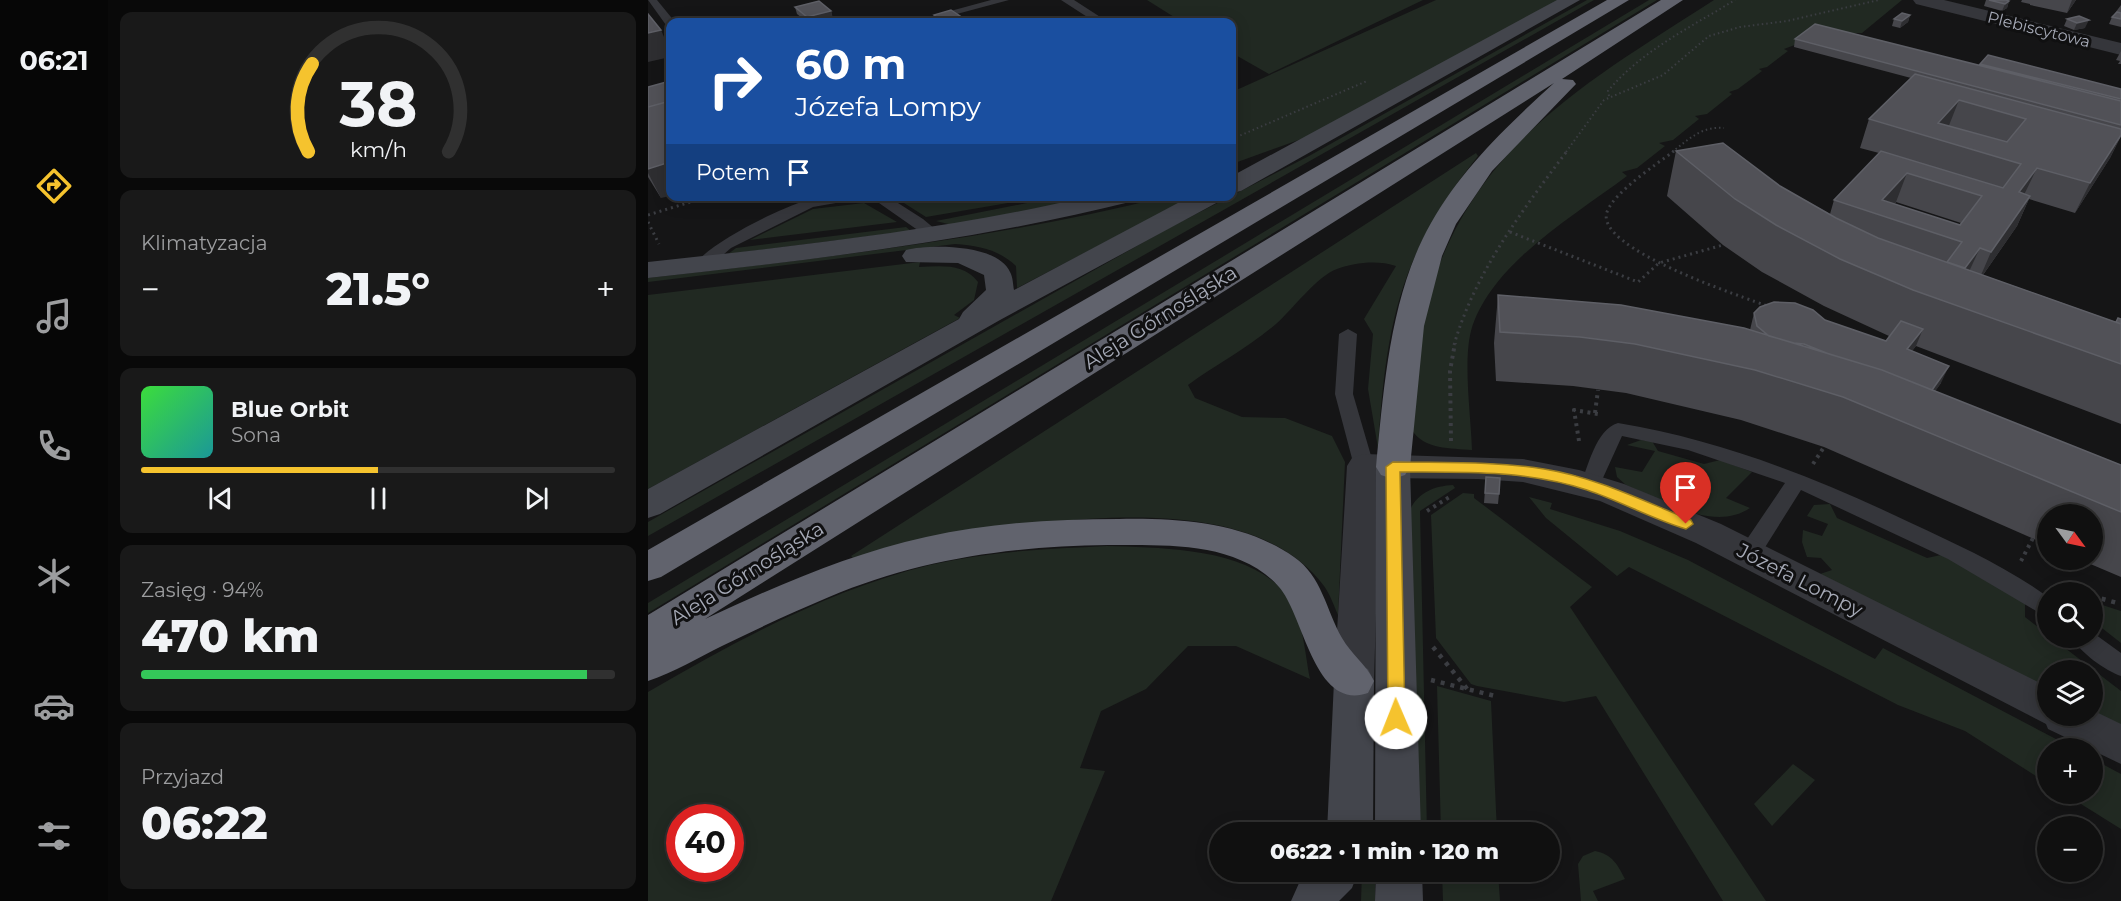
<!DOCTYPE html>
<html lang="pl">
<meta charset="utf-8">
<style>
body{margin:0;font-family:Montserrat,sans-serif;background:#191919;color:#f1f3f6;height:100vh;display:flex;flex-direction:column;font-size:22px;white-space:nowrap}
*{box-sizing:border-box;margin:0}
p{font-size:20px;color:#9c9d9f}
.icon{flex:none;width:33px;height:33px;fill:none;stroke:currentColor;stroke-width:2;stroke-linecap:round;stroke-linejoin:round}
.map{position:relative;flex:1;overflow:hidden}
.side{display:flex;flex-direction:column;gap:12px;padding:12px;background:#090909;width:540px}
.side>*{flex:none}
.guide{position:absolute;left:18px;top:18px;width:570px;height:183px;border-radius:12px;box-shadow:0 3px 15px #0003,0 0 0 2px #303030;background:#1a4fa0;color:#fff;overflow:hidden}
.needle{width:39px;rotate:123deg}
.controls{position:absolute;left:1389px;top:504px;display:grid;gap:12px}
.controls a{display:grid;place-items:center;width:66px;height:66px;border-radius:50%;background:#101010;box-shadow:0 3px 15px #0003,0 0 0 2px #303030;font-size:30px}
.speed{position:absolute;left:18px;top:804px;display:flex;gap:12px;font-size:30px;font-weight:700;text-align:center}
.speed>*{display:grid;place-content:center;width:78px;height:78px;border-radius:50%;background:#101010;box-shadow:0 3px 15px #0003,0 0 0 2px #303030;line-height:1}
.speed .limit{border:9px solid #d22;background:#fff;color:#111}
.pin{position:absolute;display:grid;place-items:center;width:51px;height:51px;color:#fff;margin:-62px -26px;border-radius:50% 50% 50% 0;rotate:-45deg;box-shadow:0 0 6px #0007}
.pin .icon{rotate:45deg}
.me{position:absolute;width:66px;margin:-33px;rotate:359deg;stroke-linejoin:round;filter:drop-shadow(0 0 4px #0008)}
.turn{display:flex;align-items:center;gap:21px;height:126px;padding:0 30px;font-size:27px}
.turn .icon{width:78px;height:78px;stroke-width:2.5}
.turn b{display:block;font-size:42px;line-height:51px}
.then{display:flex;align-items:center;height:57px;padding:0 30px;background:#0003;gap:12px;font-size:22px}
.big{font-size:45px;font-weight:800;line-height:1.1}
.side .card{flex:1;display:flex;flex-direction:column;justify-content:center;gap:9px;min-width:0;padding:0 21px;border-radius:12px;background:#191919}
.side .dial{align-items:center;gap:0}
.dial svg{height:156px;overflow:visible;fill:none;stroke:#303030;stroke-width:7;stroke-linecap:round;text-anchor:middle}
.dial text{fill:#f1f3f6;stroke:none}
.song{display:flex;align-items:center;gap:18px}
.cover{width:72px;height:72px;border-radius:9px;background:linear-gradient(135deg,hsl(120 70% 55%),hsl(180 70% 35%))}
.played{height:6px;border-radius:3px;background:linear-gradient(90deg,#f5c32e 50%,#303030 50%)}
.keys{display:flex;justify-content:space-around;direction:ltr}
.heat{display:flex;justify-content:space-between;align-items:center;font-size:33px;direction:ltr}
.charge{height:9px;border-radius:4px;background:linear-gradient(90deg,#34c759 94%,#303030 0)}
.trip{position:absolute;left:561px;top:822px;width:351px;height:60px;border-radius:30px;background:#101010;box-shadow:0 3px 15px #0003,0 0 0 2px #303030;font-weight:800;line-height:60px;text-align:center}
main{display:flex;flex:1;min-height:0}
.tab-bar{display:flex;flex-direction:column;width:108px;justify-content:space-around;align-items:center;background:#060606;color:#9c9d9f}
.tab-bar .icon{width:42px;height:42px}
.tab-bar .current{color:#f5c32e}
.tab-bar b{font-size:27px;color:#f1f3f6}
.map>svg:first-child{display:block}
.green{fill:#212922;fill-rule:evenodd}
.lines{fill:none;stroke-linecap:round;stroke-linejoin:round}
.path-far3{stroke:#3b3d42;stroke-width:2;stroke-dasharray:1.5 3;stroke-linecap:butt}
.path-far2{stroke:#3b3d42;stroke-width:3;stroke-dasharray:2 4;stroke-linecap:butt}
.path-far1{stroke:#3b3d42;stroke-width:4;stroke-dasharray:3 4.5;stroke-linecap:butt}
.path{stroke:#3b3d42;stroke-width:4.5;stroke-dasharray:4 6;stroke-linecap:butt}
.lane{fill:#35363b;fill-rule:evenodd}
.street{fill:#35363b;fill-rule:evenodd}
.secondary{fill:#43454c;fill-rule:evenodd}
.highway{fill:#61636d;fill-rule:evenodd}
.wall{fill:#46464b;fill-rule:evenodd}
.shaded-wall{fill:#2e2e31}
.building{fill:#515157;stroke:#5e5f66;stroke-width:1.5;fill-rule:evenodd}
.route{fill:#f5c32e;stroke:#9f7f1e;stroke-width:1.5}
.labels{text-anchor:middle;stroke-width:6;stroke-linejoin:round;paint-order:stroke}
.far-street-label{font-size:16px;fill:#a6aab7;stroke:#101011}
.street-label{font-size:20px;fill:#a6aab7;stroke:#101011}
</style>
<main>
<nav class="tab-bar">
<b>06:21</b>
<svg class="icon current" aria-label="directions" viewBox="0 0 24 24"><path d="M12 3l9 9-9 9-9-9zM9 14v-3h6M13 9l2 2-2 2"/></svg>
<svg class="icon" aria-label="music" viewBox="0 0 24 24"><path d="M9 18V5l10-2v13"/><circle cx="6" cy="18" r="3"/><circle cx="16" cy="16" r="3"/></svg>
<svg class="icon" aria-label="phone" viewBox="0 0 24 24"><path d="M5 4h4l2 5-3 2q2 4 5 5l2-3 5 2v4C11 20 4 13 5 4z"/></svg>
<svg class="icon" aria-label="climate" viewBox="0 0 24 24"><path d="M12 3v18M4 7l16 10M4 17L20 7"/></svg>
<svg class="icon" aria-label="car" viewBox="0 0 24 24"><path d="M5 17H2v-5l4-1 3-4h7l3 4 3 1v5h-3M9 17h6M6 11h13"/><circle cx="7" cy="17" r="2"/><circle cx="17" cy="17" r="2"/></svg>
<svg class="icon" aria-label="filters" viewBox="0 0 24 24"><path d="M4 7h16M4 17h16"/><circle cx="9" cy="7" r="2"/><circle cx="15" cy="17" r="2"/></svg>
</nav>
<section class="side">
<div class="card dial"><svg viewBox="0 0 100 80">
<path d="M14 69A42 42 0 1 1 86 69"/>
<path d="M14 69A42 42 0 0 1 16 24" stroke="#f5c32e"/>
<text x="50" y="56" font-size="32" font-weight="700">38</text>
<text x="50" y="72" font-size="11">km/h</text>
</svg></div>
<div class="card"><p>Klimatyzacja</p>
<div class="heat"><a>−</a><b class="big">21.5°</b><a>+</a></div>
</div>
<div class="card">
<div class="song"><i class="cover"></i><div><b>Blue Orbit</b><p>Sona</p></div></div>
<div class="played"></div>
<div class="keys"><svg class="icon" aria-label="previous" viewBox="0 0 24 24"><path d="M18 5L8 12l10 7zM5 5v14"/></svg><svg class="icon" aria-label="pause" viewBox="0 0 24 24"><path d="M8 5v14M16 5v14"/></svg><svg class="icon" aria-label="next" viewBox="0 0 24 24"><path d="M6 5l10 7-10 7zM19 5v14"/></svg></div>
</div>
<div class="card"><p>Zasięg · 94%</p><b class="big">470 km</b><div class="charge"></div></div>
<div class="card"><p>Przyjazd</p><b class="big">06:22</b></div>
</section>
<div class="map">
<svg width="1473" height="901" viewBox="0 0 1473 901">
<rect width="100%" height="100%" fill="#151516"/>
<path class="green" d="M499,0H775L621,74L584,53V22H534Z
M788,0H911L659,137L584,164V92Z
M939,0H946L0,536V522L519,229L661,156Z
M1001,0H1009L0,613V603Z
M1066,0H1254L1214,33L1176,34L1136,49L1140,51L1119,67L1111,69L1114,71L1090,89L1081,92L1084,94L1059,114L1047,116L1051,119L1025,140L1011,143L1017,146L989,168L974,172L979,176C926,216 842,264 823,331C815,362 823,417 824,450C803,448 776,450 764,430C767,385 768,338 781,294C828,142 941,81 1066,0Z
M828,153L830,156C751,254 738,325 730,448L720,389L725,334L716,319L748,266C731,260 707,262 689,269C669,276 644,310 628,324C600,348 569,364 540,385L547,398L594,417L637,418L684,436L697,462L690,615C686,606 682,594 676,586C618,508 488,514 403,522C382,524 360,524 339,528C294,537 250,548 206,559L203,556Z
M274,196H395V197L278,217L256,203Z
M409,197H456L304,225L288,221Z
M517,197H544L369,288L368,266C350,249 331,246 307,244L0,282V278C174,258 347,239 517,197Z
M216,203L249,222L102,240L165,209Z
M258,227L263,231L80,254L88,248Z
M272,262L271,267C293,266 316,263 330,282L326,300L306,315L312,318L0,489V295Z
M993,440L1004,441L1010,451L1056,464L1072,460L1104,472L1078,498L1102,508C1065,533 1013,499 978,485L969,477L967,467L994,472L1007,451L979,445Z
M805,485L807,488L772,511L779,832H766L762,510C770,492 787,486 805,485Z
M815,493L826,494V498L944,587L922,607L1118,901H1075L948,696L916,702L829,686L823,684L788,638L783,515Z
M881,497L904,503L902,509L972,531L1040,560L1227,659L1235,648L1425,748H1400L1399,783L1317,731L1250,705L981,567L969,576L898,518Z
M1182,504L1189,518L1279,558L1293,555L1309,562L1377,603V617L1399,634L1400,638H1404L1473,691V728L1445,714L1444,670H1400L1399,691L1172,574L1184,570L1173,558L1159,557L1154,542L1155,530L1174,536L1180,524L1159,516L1166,505Z
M459,546C515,548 605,547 641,598C655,619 657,654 662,679L588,646H540L498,689L453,711L432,768L457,771L403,901H0V692C90,640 181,590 282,565C341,551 400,549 459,546ZM32,818H82V868H32Z
M1445,602L1473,611V643L1445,621Z
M789,686L843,701L849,832H793Z
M1445,759L1473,774V829L1417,794H1444Z
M1145,764L1167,780L1124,826L1106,804Z
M947,851C964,854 970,865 977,879L945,891L950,901H933L930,864L935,856Z
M714,872H727V901H713Z
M794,872H850L852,901H795Z"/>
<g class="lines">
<path class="path-far3" d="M961,96L960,91C993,51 1043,27 1087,0
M584,139L719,81
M918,152L956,100L1015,75L1061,36L1092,27L1139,21L1231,0
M1024,152C1041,139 1054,126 1076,128"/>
<path class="path-far2" d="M1026,151C1009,164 966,192 959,212C946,249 1096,297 1122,307
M0,215L62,196
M0,222L11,244
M862,232L990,282L1011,263L1075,245
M806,345C827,272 874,211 919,151"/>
<path class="path-far1" d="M947,413L950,390
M803,441L802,371L807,343
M931,441L926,410L950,414
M1165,464L1176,447
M779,511L803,496
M1373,561L1385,538
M1412,588L1421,590"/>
<path class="path" d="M1413,588L1434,592
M1444,596L1473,604
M785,647L820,690
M783,680L847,696"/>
<path class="lane" d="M0,0H9L27,22H22V26L18,25Z
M343,0H361L279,22H262Z
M413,0H426L460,22H447Z
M174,196H212L205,200L165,207L83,248L61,267H49L47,264C65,240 145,201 174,196Z
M221,196H239L275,219L294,235L291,238H281Z
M700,329L709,334L705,394L726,466L723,471H709L706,466L687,394L691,334Z
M970,423C1073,440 1169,478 1263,523C1310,545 1357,566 1400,597V618L1300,559L1153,490L1109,560L1101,562L1093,560L1090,554L1093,548L1137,483L1040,450L974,436L949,491H935L932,486C940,467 948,429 970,423Z
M1444,632L1473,653V676C1458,671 1431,652 1425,638H1444Z"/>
<path class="street" d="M1265,0H1296L1473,43V55L1268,4Z
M716,454L875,459L931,470L976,484L1073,524L1400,687V716H1444V710L1473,724V764L1400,729L1398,724L1048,543L952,501L875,482L830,479L732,478L726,681L720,693L706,698L692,693L686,681L699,466L704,458Z"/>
<path class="secondary" d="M909,0H932L593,191L584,193V176Z
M443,196H489L486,201C326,241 163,260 0,278V262C148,246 297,230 443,196Z
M543,196H575L572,201L352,320L12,514L0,518V489L311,319L315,312L338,290L336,275L310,263L258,262L254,256L258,250C282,244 350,244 362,272C365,277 365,285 366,290Z
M745,455L757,459L762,467L773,832H727L728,467L733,459Z
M706,664L720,669L726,681L725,832H679L686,681L692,669Z
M656,872H710L704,888L691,901H643Z
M728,872H774L775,901H727Z"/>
<path class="highway" d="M959,0H981L13,577L0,581V550Z
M1013,0H1035L914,79L925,80L928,84L844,171L808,224L794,256L776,326L762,467L757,475L745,479L733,475L728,467C736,386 742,295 783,223C814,168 860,125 906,83L57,619C128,586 201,554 278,537C341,523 406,519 471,519C531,518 596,522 646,557C674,576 678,610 694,638C703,654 718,664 726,681L720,693C666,712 656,615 631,587C613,566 585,555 559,550C526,544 493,545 460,545C364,546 270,559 181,597C145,612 109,629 74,646C50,658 26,672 0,681V615Z"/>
</g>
<path class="wall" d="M1338,0H1358L1361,1L1359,8L1354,11L1336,6Z
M1374,0H1428L1419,13L1382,5V4L1373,2Z
M1473,5V27L1461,24L1464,17Z
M147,7L183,11L185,19L169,22H159L149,14Z
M286,15L313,22H288Z
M1262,15L1260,22L1252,28L1244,26L1246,19Z
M1431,16L1437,28L1426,30L1416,26L1419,19Z
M1147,39L1332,66V64L1473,89V136L1462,158L1427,213L1381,199L1369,226L1335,275L1468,322L1470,318L1473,319V424L1268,346L1264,351L1293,383L1287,391L1473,512V577L1433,560H1444V514H1400V545L1176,447L1093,420L978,393L925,386L848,381L846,343L850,295L1102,330L1106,313L1177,320L1238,341L1241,336L1176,306L1114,272L1075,245L1019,196L1028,151L1132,186L1182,214L1186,200L1231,153L1212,148L1221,119L1263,78L1146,47ZM1248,202L1313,223L1312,225L1247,204Z
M1473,51V64H1470L1472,61L1468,60Z
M0,87L13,198L0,177Z
M838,477L851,494L850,504L836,503Z"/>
<path class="shaded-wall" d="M1424,0H1428L1419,13Z
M1361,1L1359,8L1354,11L1357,4Z
M183,11L185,19L169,22H161L159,17Z
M1262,15L1260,22L1252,28L1254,21Z
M312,16L313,22H294V21Z
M1441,20L1437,28L1426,30L1429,23Z
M13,30L22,51V57L0,62V33Z
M1311,100L1300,128L1290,123Z
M1473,135L1462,158L1427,213L1442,183Z
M22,162V196L13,198L0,173V169Z
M1389,168L1375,197L1371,192Z
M1259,173L1248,202L1236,216L1234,200Z
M1382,196L1369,226L1330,282L1343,252Z
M1332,248L1318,278L1304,285Z
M1275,329L1268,346L1251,367L1259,349Z
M1301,366L1293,383L1273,412L1281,395Z"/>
<path class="building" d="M1341,0H1358L1361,1L1357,4Z
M171,1L183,11L159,17L147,7Z
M303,10L312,16L294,21L286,15Z
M1469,12L1473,13V19L1464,17Z
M1254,13L1262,15L1254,21L1246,19Z
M0,14L13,30L0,33Z
M1431,16L1441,20L1429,23L1419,19Z
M1167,24L1473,101V125L1147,39Z
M1340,55L1473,89V99L1332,64Z
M1267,74L1473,129V135L1442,183L1389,168L1371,192L1382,196L1343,252L1332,248L1317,268L1299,262L1314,242L1186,200L1233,151L1355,188L1373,164L1221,119ZM1311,100L1378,119L1359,142L1290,123ZM1259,173L1334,196L1312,225L1234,200Z
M22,81V101L0,107V87Z
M22,101V162L0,169V107Z
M1075,143L1132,186L1188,218L1230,238L1473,324V364L1265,290L1192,259L1128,225L1087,199L1028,151Z
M850,295L973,305L1096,328L1234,370L1473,465V512L1195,397L1107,370L987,344L932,337L852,332Z
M1126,302L1147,303L1165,310L1177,320L1238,341L1253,321L1275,329L1259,349L1301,366L1284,390L1234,370L1181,354L1156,344L1146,343L1121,336L1109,326L1106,313L1112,307Z
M1470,318L1473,319V324L1468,322Z
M838,477L852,478L851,494L837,493Z"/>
<path class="route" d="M745,462C795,463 846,461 896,469C947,477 995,501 1043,520L1045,524L1038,529C1004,519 972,501 939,490C879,470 814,472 752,472L757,718L754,724L748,726L742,724L740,718L738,467Z"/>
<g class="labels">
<g class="far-street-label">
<text transform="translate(1391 29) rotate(14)" y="6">Plebiscytowa</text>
</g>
<g class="street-label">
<text transform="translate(512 317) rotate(-32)" y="7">Aleja Górnośląska</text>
<text transform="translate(99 573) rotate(-32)" y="7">Aleja Górnośląska</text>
<text transform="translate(1152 580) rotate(27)" y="7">Józefa Lompy</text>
</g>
</g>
</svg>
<div class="controls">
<a><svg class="needle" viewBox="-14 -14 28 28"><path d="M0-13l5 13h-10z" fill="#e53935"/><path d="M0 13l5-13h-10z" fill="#9c9d9f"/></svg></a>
<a><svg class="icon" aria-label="search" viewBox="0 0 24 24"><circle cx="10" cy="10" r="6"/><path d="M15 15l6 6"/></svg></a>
<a><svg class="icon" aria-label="layers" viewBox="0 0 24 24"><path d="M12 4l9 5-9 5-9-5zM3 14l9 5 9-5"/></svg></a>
<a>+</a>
<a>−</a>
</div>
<div class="speed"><div class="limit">40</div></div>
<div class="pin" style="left:1038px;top:524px;background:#d93025"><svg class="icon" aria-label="arrive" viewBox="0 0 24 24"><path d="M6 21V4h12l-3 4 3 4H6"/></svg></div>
<svg class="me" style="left:748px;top:718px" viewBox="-20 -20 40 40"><circle r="19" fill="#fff"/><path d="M0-13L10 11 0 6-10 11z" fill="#f5c32e"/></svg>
<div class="trip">06:22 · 1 min · 120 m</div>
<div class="guide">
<div class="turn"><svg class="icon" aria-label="right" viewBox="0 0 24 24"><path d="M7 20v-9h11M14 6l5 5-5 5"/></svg><div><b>60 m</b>Józefa Lompy</div></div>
<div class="then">Potem<svg class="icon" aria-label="arrive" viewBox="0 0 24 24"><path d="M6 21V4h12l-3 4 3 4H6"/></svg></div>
</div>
</div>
</main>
